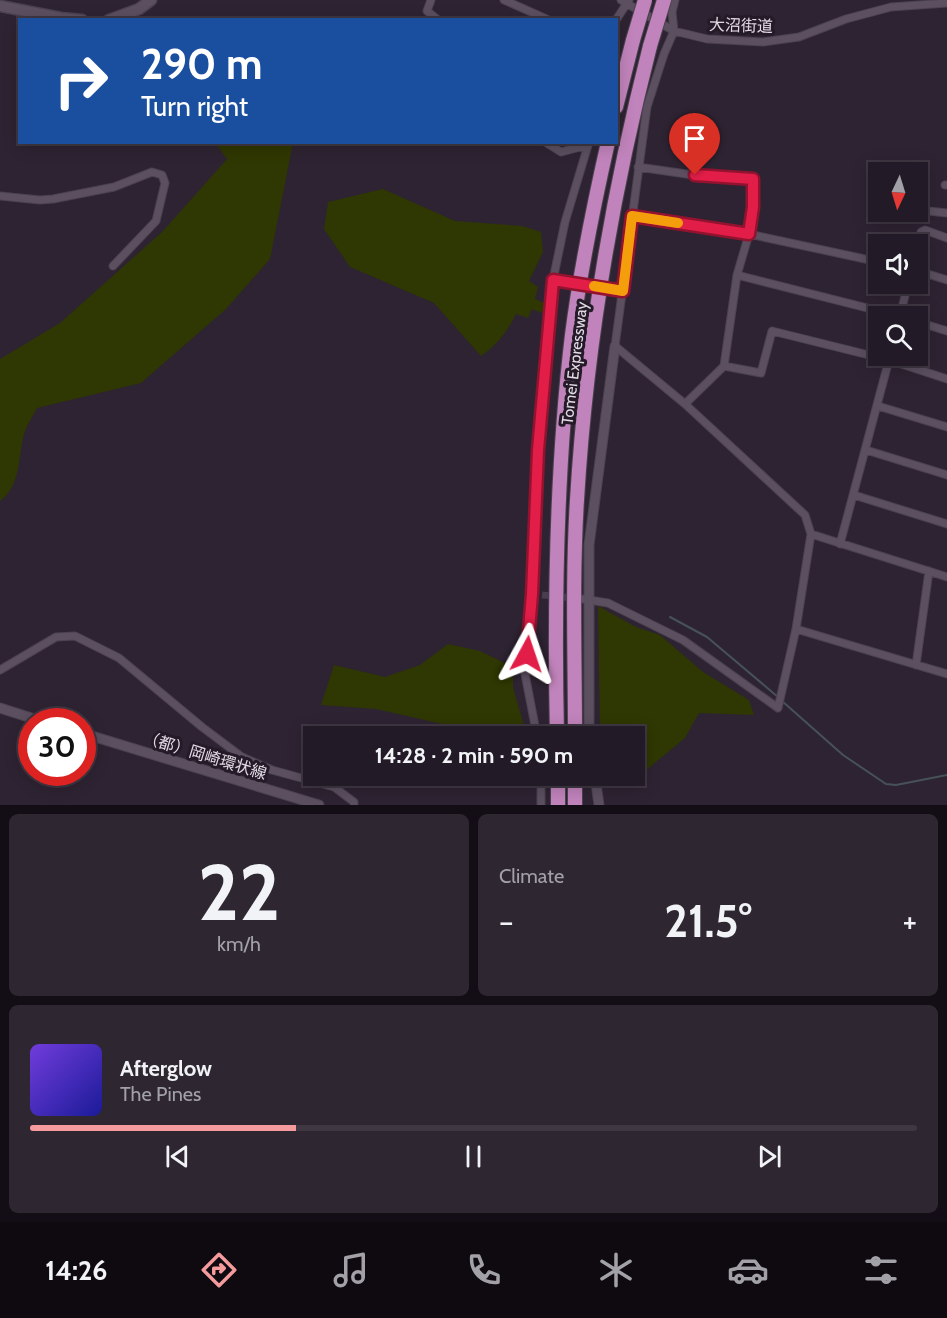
<!DOCTYPE html>
<meta charset="utf-8">
<style>
body{margin:0;font-family:Cabin,"Noto Sans JP",sans-serif;background:#2e2732;color:#f1f3f6;height:100vh;display:flex;flex-direction:column;font-size:22px;white-space:nowrap}
*{box-sizing:border-box;margin:0}
p{font-size:20px;color:#a2a1a7}
.icon{flex:none;width:33px;height:33px;fill:none;stroke:currentColor;stroke-width:2;stroke-linecap:round;stroke-linejoin:round}
.map{position:relative;height:805px;overflow:hidden}
.side{display:flex;flex-direction:column;gap:9px;padding:9px;background:#130e15;flex:1}
.side>*{flex:none}
.guide{position:absolute;left:18px;top:18px;width:600px;height:126px;border-radius:0px;box-shadow:0 3px 15px #0003,0 0 0 2px #3f3843;background:#1a4fa0;color:#fff;overflow:hidden}
.needle{width:39px;rotate:184deg}
.buttons{position:absolute;left:868px;top:162px;display:grid;gap:12px}
.buttons a{display:grid;place-items:center;width:60px;height:60px;border-radius:0px;background:#221a26;box-shadow:0 3px 15px #0003,0 0 0 2px #3f3843;font-size:30px}
.speed{position:absolute;left:18px;top:708px;display:flex;gap:12px;font-size:30px;font-weight:700;text-align:center}
.speed>*{display:grid;place-content:center;width:78px;height:78px;border-radius:50%;background:#221a26;box-shadow:0 3px 15px #0003,0 0 0 2px #3f3843;line-height:1}
.speed .limit{border:9px solid #d22;background:#fff;color:#111}
.pin{position:absolute;display:grid;place-items:center;width:51px;height:51px;color:#fff;margin:-62px -26px;border-radius:50% 50% 50% 0;rotate:-45deg;box-shadow:0 0 6px #0007}
.pin .icon{rotate:45deg}
.me{position:absolute;width:66px;margin:-33px;rotate:5deg;stroke-linejoin:round;filter:drop-shadow(0 0 4px #0008)}
.turn{display:flex;align-items:center;gap:21px;height:126px;padding:0 24px;font-size:27px}
.turn .icon{width:78px;height:78px;stroke-width:2.5}
.turn b{display:block;font-size:42px;line-height:51px}
.big{font-size:45px;font-weight:800;line-height:1.1}
.side .widget{flex:1;display:flex;flex-direction:column;justify-content:center;gap:9px;min-width:0;padding:0 21px;border-radius:9px;background:#2e2732}
.side .dial{align-items:center;gap:0}
.dial b{font-size:78px;line-height:1}
.song{display:flex;align-items:center;gap:18px}
.cover{width:72px;height:72px;border-radius:9px;background:linear-gradient(135deg,hsl(260 70% 55%),hsl(240 70% 35%))}
.played{height:6px;border-radius:3px;background:linear-gradient(90deg,#f59b9e 30%,#3f3843 30%)}
.keys{display:flex;justify-content:space-around;direction:ltr}
.heat{display:flex;justify-content:space-between;align-items:center;font-size:33px;direction:ltr}
.side .tiles{flex:1;display:grid;gap:9px;grid-template-columns:1fr 1fr}
.widget:last-child{grid-column:span 2}
.trip{position:absolute;left:303px;top:726px;width:342px;height:60px;border-radius:0px;background:#221a26;box-shadow:0 3px 15px #0003,0 0 0 2px #3f3843;font-weight:800;line-height:60px;text-align:center}
.dock{display:flex;height:96px;justify-content:space-around;align-items:center;background:#0e0a0f;color:#a2a1a7}
.dock .icon{width:42px;height:42px}
.dock .on{color:#f59b9e}
.dock b{font-size:27px;color:#f1f3f6}
.map>svg:first-child{display:block}
.green{fill:#2f3702}
.lines{fill:none;stroke-linecap:round;stroke-linejoin:round}
.stream{stroke:#475258;stroke-width:2}
.minor-tunnel{stroke:#493e4d;stroke-width:7;stroke-dasharray:7 3.5;stroke-linecap:butt}
.minor-casing{stroke:#4b424f;stroke-width:9}
.tertiary-casing{stroke:#4b424f;stroke-width:11}
.secondary-casing{stroke:#4b424f;stroke-width:13}
.motorway-casing{stroke:#4b424f;stroke-width:16}
.minor{stroke:#5b4f60;stroke-width:7}
.tertiary{stroke:#5b4f60;stroke-width:9}
.secondary{stroke:#5b4f60;stroke-width:10}
.motorway{stroke:#c083bb;stroke-width:14}
.minor-bridge-casing{stroke:#4b424f;stroke-width:9;stroke-linecap:butt}
.motorway-bridge-casing{stroke:#4b424f;stroke-width:16;stroke-linecap:butt}
.minor-bridge{stroke:#5b4f60;stroke-width:7}
.motorway-bridge{stroke:#c083bb;stroke-width:14}
.route-casing{stroke:#92132f;stroke-width:15}
.route{stroke:#e11d48;stroke-width:10}
.slow{stroke:#f59e0b;stroke-width:10}
.labels{text-anchor:middle;stroke-width:6;stroke-linejoin:round;paint-order:stroke}
.street-label{font-size:16px;fill:#e2dae5;stroke:#241a28}
</style>
<div class="map">
<svg width="947" height="805" viewBox="0 0 947 805">
<rect width="100%" height="100%" fill="#2e2332"/>
<path class="green" d="M215,143H293L270,259L226,309L141,383L37,408C33,416 27,425 24,434C18,457 21,486 0,501V359L60,323L163,231L227,159Z
M383,189L455,221L522,226L541,232L543,252L529,281L538,287L535,299L546,304L542,313L532,309L528,318L516,314C509,329 496,347 481,356L434,303L350,267L324,229L328,202Z
M598,606L636,627L660,635L703,672L749,700L754,715L699,713L685,738L639,776L635,775L634,736H600Z
M448,644L480,651L513,667V687L527,736H495L376,709L321,705L334,665L385,677L420,665Z"/>
<g class="lines">
<path class="stream" d="M670,617L707,637L778,697
M782,701L843,755L886,784L896,785L947,775"/>
<path class="minor-tunnel" d="M542,595L575,598"/>
<g class="minor-casing">
<path id="minor" d="M431,0L427,11L438,20
M504,0L549,20
M621,0L674,31L707,39L763,42L799,37L846,19L891,7L947,3
M616,20L629,0
M545,142L561,152L588,145
M945,185H947
M0,196L40,200L53,199L114,187L152,172L162,175L165,183L156,221L113,266
M919,210L947,213
M632,216L749,234L753,207V179L714,178L638,167
M918,245L921,232L925,230L947,238
M918,271L947,280
M737,275L899,316
M900,316L908,284
M918,322L947,331
M724,366L761,373L772,331L889,360L947,379
M685,404L724,366L737,275L749,234L879,262
M878,406L947,427
M866,450L947,475
M854,495L947,524
M811,534L947,577
M840,544L890,356
M583,599L608,603L683,640L778,708L796,629L811,534L805,515L685,404L615,346L647,107L664,54L674,31L672,12L675,0
M796,629L947,674
M916,665L929,571
M0,670L56,637L75,636L119,658L202,727L242,757L272,770L334,787L354,802V805
M537,736L525,674L532,594L538,450L553,280L565,222L589,142
M541,805V776"/>
</g>
<g class="tertiary-casing">
<path id="tertiary" d="M0,708L44,722
M82,733L319,805
M589,736V545L615,346
M595,776L599,805"/>
</g>
<g class="secondary-casing">
<path id="secondary" d="M0,6L61,18L82,20
M109,20L139,9L151,0"/>
</g>
<g class="motorway-casing">
<path id="motorway" d="M616,107L633,40
M557,736C554,603 556,469 572,335C580,272 594,204 608,142
M575,736C575,658 572,578 577,500C586,346 612,195 650,46
M558,776V805
M575,776V805"/>
</g>
<use href="#minor" class="minor"/>
<use href="#tertiary" class="tertiary"/>
<use href="#secondary" class="secondary"/>
<use href="#motorway" class="motorway"/>
<g class="minor-bridge-casing">
<path id="minor-bridge" d="M560,280L615,289"/>
</g>
<g class="motorway-bridge-casing">
<path id="motorway-bridge" d="M633,40L645,0
M650,46L664,0"/>
</g>
<use href="#minor-bridge" class="minor-bridge"/>
<use href="#motorway-bridge" class="motorway-bridge"/>
</g>
<g class="lines">
<g class="route-casing">
<path id="route" d="M527,654L532,594L538,450L553,280L623,291L632,216L749,234L753,207V179L695,175"/>
</g>
<use href="#route" class="route"/>
<path class="slow" d="M594,286L623,291L632,216L678,223"/>
</g>
<g class="labels">
<g class="street-label">
<text transform="translate(741 25) rotate(2)" y="6">大沼街道</text>
<text transform="translate(574 363) rotate(-83)" y="6">Tomei Expressway</text>
<text transform="translate(205 755) rotate(17)" y="6">（都）岡崎環状線</text>
</g>
</g>
</svg>
<div class="buttons">
<a><svg class="needle" viewBox="-14 -14 28 28"><path d="M0-13l5 13h-10z" fill="#e53935"/><path d="M0 13l5-13h-10z" fill="#a2a1a7"/></svg></a>
<a><svg class="icon" aria-label="sound" viewBox="0 0 24 24"><path d="M4 9h4l5-4v14l-5-4H4zM17 9q2 3 0 6"/></svg></a>
<a><svg class="icon" aria-label="search" viewBox="0 0 24 24"><circle cx="10" cy="10" r="6"/><path d="M15 15l6 6"/></svg></a>
</div>
<div class="speed"><div class="limit">30</div></div>
<div class="pin" style="left:695px;top:175px;background:#d93025"><svg class="icon" aria-label="arrive" viewBox="0 0 24 24"><path d="M6 21V4h12l-3 4 3 4H6"/></svg></div>
<svg class="me" style="left:527px;top:654px" viewBox="-20 -20 40 40"><path d="M0-17L14 15 0 8-14 15z" fill="#e11d48" stroke="#fff" stroke-width="4"/></svg>
<div class="trip">14:28 · 2 min · 590 m</div>
<div class="guide">
<div class="turn"><svg class="icon" aria-label="right" viewBox="0 0 24 24"><path d="M7 20v-9h11M14 6l5 5-5 5"/></svg><div><b>290 m</b>Turn right</div></div>
</div>
</div>
<section class="side">
<div class="tiles">
<div class="widget dial"><b>22</b><p>km/h</p></div>
<div class="widget"><p>Climate</p>
<div class="heat"><a>−</a><b class="big">21.5°</b><a>+</a></div>
</div>
<div class="widget">
<div class="song"><i class="cover"></i><div><b>Afterglow</b><p>The Pines</p></div></div>
<div class="played"></div>
<div class="keys"><svg class="icon" aria-label="previous" viewBox="0 0 24 24"><path d="M18 5L8 12l10 7zM5 5v14"/></svg><svg class="icon" aria-label="pause" viewBox="0 0 24 24"><path d="M8 5v14M16 5v14"/></svg><svg class="icon" aria-label="next" viewBox="0 0 24 24"><path d="M6 5l10 7-10 7zM19 5v14"/></svg></div>
</div>
</div>
</section>
<nav class="dock">
<b>14:26</b>
<svg class="icon on" aria-label="directions" viewBox="0 0 24 24"><path d="M12 3l9 9-9 9-9-9zM9 14v-3h6M13 9l2 2-2 2"/></svg>
<svg class="icon" aria-label="music" viewBox="0 0 24 24"><path d="M9 18V5l10-2v13"/><circle cx="6" cy="18" r="3"/><circle cx="16" cy="16" r="3"/></svg>
<svg class="icon" aria-label="phone" viewBox="0 0 24 24"><path d="M5 4h4l2 5-3 2q2 4 5 5l2-3 5 2v4C11 20 4 13 5 4z"/></svg>
<svg class="icon" aria-label="climate" viewBox="0 0 24 24"><path d="M12 3v18M4 7l16 10M4 17L20 7"/></svg>
<svg class="icon" aria-label="car" viewBox="0 0 24 24"><path d="M5 17H2v-5l4-1 3-4h7l3 4 3 1v5h-3M9 17h6M6 11h13"/><circle cx="7" cy="17" r="2"/><circle cx="17" cy="17" r="2"/></svg>
<svg class="icon" aria-label="filters" viewBox="0 0 24 24"><path d="M4 7h16M4 17h16"/><circle cx="9" cy="7" r="2"/><circle cx="15" cy="17" r="2"/></svg>
</nav>
